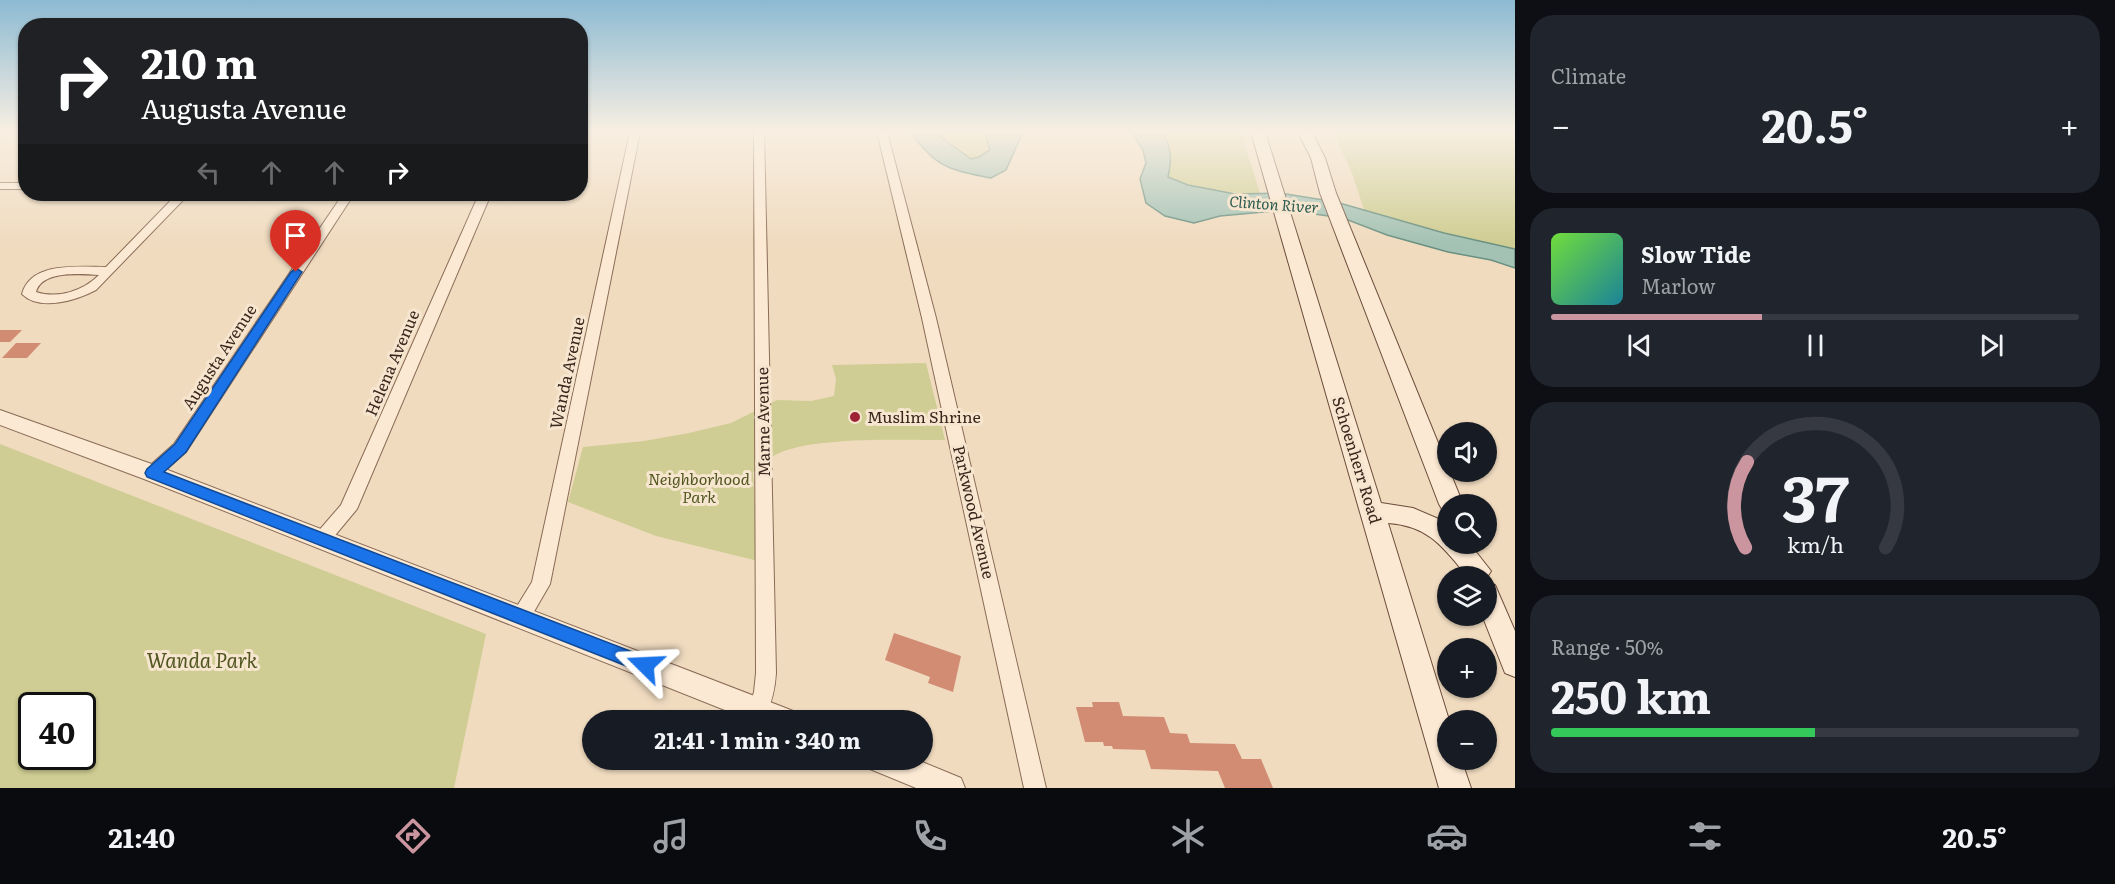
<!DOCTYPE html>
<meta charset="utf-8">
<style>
body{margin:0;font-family:Literata,serif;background:#20242c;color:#f1f3f6;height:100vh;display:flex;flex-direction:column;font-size:22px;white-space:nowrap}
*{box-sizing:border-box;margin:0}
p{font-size:20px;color:#9ea1a6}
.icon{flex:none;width:33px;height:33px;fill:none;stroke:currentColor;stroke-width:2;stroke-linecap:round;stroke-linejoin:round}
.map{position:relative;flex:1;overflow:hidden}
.drawer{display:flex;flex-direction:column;gap:15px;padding:15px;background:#0d0f14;width:600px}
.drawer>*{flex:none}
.top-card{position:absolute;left:18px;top:18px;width:570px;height:183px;border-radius:24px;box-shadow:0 2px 4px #0004;background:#202124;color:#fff;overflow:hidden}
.buttons{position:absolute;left:1437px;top:422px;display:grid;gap:12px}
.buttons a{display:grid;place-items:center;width:60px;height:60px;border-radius:50%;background:#171b24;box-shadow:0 2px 4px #0004;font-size:30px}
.speed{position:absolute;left:18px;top:692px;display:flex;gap:12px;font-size:30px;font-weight:700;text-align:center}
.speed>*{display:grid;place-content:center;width:78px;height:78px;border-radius:50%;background:#171b24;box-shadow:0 2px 4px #0004;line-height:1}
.speed .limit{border:3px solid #111;border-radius:9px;background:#fff;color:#111}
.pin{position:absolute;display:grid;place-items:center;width:51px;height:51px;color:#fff;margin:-62px -26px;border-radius:50% 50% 50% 0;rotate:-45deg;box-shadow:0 0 6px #0007}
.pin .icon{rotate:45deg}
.me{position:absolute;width:66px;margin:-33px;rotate:291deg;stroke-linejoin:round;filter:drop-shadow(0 0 4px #0008)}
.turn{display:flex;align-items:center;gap:21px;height:126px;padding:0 24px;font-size:27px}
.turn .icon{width:78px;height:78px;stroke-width:2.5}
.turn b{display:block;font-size:42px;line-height:51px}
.lanes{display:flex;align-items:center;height:57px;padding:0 24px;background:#0003;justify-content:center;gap:30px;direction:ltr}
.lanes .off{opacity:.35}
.big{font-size:45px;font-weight:700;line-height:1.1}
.drawer .widget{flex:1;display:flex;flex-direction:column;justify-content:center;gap:9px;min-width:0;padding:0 21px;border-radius:24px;background:#20242c}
.drawer .dial{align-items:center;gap:0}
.dial svg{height:156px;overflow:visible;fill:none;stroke:#363941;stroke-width:7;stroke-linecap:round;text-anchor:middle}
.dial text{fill:#f1f3f6;stroke:none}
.song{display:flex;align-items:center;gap:18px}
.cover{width:72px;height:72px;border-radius:9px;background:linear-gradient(135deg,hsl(100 70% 55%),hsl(190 70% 35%))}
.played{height:6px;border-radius:3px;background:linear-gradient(90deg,#cb959f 40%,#363941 40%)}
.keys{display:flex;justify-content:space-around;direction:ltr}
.heat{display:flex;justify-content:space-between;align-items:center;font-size:33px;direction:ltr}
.charge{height:9px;border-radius:4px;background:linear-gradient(90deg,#34c759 50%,#363941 0)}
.trip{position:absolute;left:582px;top:710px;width:351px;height:60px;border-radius:30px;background:#171b24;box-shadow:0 2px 4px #0004;font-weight:700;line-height:60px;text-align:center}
.tab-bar{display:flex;height:96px;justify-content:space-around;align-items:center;background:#090b0e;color:#9ea1a6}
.tab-bar .icon{width:42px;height:42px}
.tab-bar .on{color:#cb959f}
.tab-bar b{font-size:27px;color:#f1f3f6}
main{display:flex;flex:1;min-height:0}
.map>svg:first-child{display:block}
.green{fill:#cfcd93;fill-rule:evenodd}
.water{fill:#a3c2b4;stroke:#699081;stroke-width:1.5}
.building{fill:#d18c73}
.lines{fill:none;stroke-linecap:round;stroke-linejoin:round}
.minor-casing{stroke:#8a6b56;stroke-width:2}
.tertiary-casing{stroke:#8a6b56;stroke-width:2}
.secondary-casing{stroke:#6c4c3a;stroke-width:2}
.minor{fill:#fbe9d3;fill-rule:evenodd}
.tertiary{fill:#fbe9d3;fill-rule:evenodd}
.secondary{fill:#fbe9d3;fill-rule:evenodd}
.route{fill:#1a73e8;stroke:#114b97;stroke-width:1.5}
.poi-dot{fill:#9d2335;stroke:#f7e6cf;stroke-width:2}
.labels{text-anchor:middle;stroke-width:6;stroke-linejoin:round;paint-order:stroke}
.far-water-label{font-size:15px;font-style:italic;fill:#2a5950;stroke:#f7e6cf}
.street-label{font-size:16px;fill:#39261c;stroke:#f7e6cf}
.poi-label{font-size:16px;fill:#39261c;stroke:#f7e6cf;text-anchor:start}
.park-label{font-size:16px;font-style:italic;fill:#515621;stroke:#f7e6cf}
.near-park-label{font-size:20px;font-style:italic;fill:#515621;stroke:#f7e6cf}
</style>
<main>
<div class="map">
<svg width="1515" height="788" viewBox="0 0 1515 788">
<rect width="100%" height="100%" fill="#f0dbbf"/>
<path class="green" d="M934,132H985L990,150L979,157L971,159Z
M1162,132H1241L1260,193C1228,194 1197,189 1168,177V143Z
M1333,132H1515V249L1444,233L1364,210L1352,173Z
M926,363L945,440C904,440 810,436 775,455C767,459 760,467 753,472L758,561L656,536L568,502L583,447L644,441L689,433L731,423L777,400L811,401L834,396L836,379L832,365Z
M0,444L486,634L454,788H0ZM32,705H82V756H32Z"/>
<path class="water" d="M910,132H934L971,159L979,157L990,150L985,132H1023L1006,170L991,178C948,169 938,169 910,132Z
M1131,132H1162C1172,148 1172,159 1168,177L1188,185L1235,194L1280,193L1336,202L1444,233L1515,249V268L1491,260L1448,252L1387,235L1343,218L1285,210L1220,216L1194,223L1165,216L1146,203L1140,179L1146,163L1143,150Z"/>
<path class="building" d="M0,330H22L10,342H0Z
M16,343H41L27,358H2Z
M894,633L961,656L953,692L928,683L930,677L885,660Z
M1092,702H1119L1123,716L1164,717L1170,733L1187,734L1190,743L1235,744L1242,759H1261L1273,788H1225L1218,771L1151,769L1145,750L1113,749L1112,746H1104L1103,742H1085L1076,707H1093Z"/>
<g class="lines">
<g class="minor-casing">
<path id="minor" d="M630,132H640L550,584L528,622L521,624L514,622L511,616L532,582Z
M754,132H764L776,673C775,689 772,702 765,717L758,720L751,717L748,710L754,692L756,673Z
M877,132H887L936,318L1046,788H1024L922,318Z
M0,183H26V189H0Z
M177,194H189L96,290C77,300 40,312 22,294C31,261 79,267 106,267ZM99,275C83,291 58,299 36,292C42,270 81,274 99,275Z
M343,194H354L186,452L158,477L152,479L146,477L144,473L146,469L174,444Z
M479,194H491L357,509L327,545L321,547L315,545L312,540L315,535L341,505Z"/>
</g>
<g class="tertiary-casing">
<path id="tertiary" d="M0,410L160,467L783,707L793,711L797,720H750L144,479L0,425Z
M866,759H915L961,778L965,788H916L870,769Z"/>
</g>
<g class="secondary-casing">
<path id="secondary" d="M1251,132H1265L1381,503L1413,508L1448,523V543H1469L1491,571L1486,579V576H1467C1443,547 1429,526 1388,523L1449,720L1448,759H1461L1471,788H1439Z
M1298,132H1312L1325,158L1336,193L1463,504H1448V512L1443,511L1439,504L1320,193L1311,158Z
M1486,582L1495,585L1515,631V677L1505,673L1482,615H1486Z"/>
</g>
<use href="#minor" class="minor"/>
<use href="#tertiary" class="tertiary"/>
<use href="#secondary" class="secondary"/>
</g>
<linearGradient id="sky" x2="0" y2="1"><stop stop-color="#8cbad3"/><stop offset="0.54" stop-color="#f8efe2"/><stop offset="1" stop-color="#f8efe2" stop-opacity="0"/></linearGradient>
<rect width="1515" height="243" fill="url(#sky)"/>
<path class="route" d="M296,268L302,272L186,452L164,472L651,659L654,665L651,671L645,673L639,671L147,477L145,473L147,469L175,444L291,272Z"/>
<circle class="poi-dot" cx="855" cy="417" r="6"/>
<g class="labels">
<g class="far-water-label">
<text transform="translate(1274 205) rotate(4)" y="5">Clinton River</text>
</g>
<g class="street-label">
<text transform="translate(219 357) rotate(-57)" y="6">Augusta Avenue</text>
<text transform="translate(392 363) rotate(-67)" y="6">Helena Avenue</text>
<text transform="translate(567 373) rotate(-78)" y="6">Wanda Avenue</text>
<text transform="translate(763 422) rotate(-91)" y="6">Marne Avenue</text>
<text transform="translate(1357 460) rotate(73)" y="6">Schoenherr Road</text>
<text transform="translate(974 512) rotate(77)" y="6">Parkwood Avenue</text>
</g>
<g class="poi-label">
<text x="867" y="423">Muslim Shrine</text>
</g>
<g class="park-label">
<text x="699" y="485">Neighborhood<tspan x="699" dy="18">Park</tspan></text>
</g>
<g class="near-park-label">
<text x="202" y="668">Wanda Park</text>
</g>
</g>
</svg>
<div class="buttons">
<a><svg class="icon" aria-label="sound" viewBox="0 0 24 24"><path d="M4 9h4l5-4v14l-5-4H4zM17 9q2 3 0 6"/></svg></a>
<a><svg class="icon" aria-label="search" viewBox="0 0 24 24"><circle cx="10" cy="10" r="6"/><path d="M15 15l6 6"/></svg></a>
<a><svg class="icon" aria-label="layers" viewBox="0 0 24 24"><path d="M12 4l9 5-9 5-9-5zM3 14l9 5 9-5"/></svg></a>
<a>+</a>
<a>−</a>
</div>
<div class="speed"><div class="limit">40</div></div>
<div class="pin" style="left:296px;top:272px;background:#d93025"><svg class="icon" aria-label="arrive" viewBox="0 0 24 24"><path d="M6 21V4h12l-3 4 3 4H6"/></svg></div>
<svg class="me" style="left:645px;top:665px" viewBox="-20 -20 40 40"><path d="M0-17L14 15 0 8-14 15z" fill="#1a73e8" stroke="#fff" stroke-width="4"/></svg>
<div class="trip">21:41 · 1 min · 340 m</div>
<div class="top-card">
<div class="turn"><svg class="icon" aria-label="right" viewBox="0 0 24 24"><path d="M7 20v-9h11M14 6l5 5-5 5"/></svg><div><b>210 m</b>Augusta Avenue</div></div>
<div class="lanes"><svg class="icon off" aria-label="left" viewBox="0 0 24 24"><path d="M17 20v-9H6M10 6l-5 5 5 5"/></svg><svg class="icon off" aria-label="ahead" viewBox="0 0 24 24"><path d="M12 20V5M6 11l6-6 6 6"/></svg><svg class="icon off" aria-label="ahead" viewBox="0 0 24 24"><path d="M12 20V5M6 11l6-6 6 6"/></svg><svg class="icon" aria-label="right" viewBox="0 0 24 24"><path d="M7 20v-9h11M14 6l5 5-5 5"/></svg></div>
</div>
</div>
<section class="drawer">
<div class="widget"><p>Climate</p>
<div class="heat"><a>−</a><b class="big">20.5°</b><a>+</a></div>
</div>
<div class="widget">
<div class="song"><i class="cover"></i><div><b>Slow Tide</b><p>Marlow</p></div></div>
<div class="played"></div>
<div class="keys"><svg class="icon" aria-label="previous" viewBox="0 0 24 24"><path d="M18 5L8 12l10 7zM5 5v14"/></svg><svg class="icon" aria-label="pause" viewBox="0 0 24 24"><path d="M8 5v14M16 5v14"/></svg><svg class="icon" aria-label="next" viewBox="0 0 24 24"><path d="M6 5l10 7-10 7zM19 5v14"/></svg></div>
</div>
<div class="widget dial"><svg viewBox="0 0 100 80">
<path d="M14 69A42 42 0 1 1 86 69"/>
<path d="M14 69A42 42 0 0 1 15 25" stroke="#cb959f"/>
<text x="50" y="56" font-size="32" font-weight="700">37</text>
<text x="50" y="72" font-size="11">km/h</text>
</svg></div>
<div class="widget"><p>Range · 50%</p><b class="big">250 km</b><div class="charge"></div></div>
</section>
</main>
<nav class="tab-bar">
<b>21:40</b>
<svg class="icon on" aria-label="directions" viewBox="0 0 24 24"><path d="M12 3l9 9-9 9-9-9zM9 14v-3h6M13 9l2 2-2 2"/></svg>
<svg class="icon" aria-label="music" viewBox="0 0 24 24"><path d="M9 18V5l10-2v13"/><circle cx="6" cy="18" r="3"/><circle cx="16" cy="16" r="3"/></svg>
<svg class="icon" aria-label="phone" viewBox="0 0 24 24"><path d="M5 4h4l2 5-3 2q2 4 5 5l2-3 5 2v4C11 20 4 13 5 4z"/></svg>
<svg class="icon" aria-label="climate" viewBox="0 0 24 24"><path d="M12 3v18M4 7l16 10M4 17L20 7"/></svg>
<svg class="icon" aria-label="car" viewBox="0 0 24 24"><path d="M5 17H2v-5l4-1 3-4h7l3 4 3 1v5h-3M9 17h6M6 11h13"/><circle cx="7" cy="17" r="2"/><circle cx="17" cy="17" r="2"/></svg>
<svg class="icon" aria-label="filters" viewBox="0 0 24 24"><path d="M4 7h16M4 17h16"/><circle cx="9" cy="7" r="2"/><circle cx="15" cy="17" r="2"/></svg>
<b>20.5°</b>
</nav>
